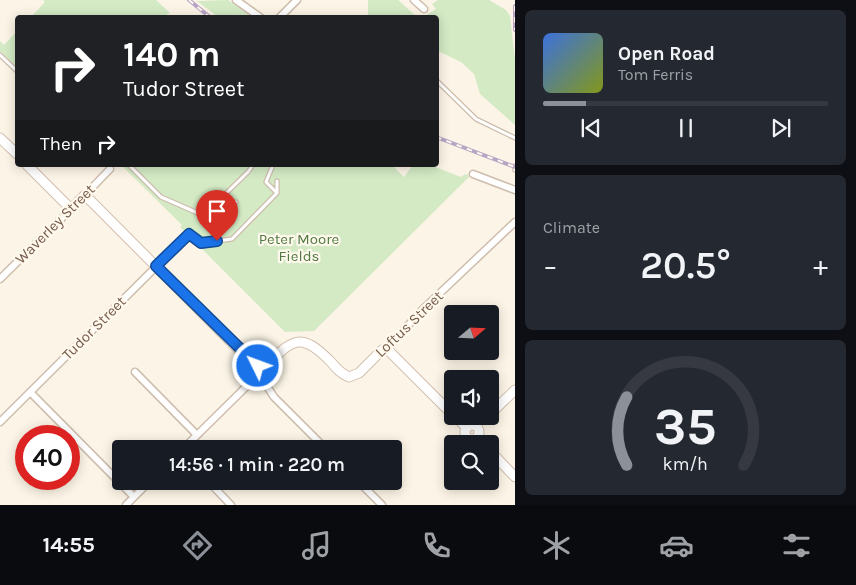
<!DOCTYPE html>
<meta charset="utf-8">
<style>
body{margin:0;font-family:Karla,sans-serif;background:#242831;color:#f1f3f6;height:100vh;display:flex;flex-direction:column;font-size:19px;white-space:nowrap}
*{box-sizing:border-box;margin:0}
p{font-size:16px;color:#9ea1a6}
.icon{flex:none;width:28px;height:28px;fill:none;stroke:currentColor;stroke-width:2;stroke-linecap:round;stroke-linejoin:round}
.map{position:relative;flex:1;overflow:hidden}
.panel{display:flex;flex-direction:column;gap:10px;padding:10px;background:#0d0f14;width:341px}
.panel>*{flex:none}
.top-card{position:absolute;left:15px;top:15px;width:424px;height:152px;border-radius:5px;box-shadow:0 2px 12px #0003;background:#202124;color:#fff;overflow:hidden}
.needle{width:32px;rotate:71deg}
.tools{position:absolute;left:444px;top:305px;display:grid;gap:10px}
.tools a{display:grid;place-items:center;width:55px;height:55px;border-radius:5px;background:#171b24;box-shadow:0 2px 12px #0003;font-size:25px}
.speed{position:absolute;left:15px;top:425px;display:flex;gap:10px;font-size:25px;font-weight:700;text-align:center}
.speed>*{display:grid;place-content:center;width:65px;height:65px;border-radius:50%;background:#171b24;box-shadow:0 2px 12px #0003;line-height:1}
.speed .limit{border:8px solid #d22;background:#fff;color:#111}
.pin{position:absolute;display:grid;place-items:center;width:42px;height:42px;color:#fff;margin:-51px -21px;border-radius:50% 50% 50% 0;rotate:-45deg;box-shadow:0 0 5px #0007}
.pin .icon{rotate:45deg}
.me{position:absolute;width:55px;margin:-28px;rotate:312deg;stroke-linejoin:round;filter:drop-shadow(0 0 4px #0008)}
.turn{display:flex;align-items:center;gap:18px;height:105px;padding:0 25px;font-size:22px}
.turn .icon{width:65px;height:65px;stroke-width:2.5}
.turn b{display:block;font-size:35px;line-height:42px}
.then{display:flex;align-items:center;height:48px;padding:0 25px;background:#0003;gap:10px;font-size:19px}
.big{font-size:38px;font-weight:600;line-height:1.1}
.panel .tile{flex:1;display:flex;flex-direction:column;justify-content:center;gap:8px;min-width:0;padding:0 18px;border-radius:8px;background:#242831}
.panel .dial{align-items:center;gap:0}
.dial svg{height:130px;overflow:visible;fill:none;stroke:#363941;stroke-width:7;stroke-linecap:round;text-anchor:middle}
.dial text{fill:#f1f3f6;stroke:none}
.song{display:flex;align-items:center;gap:15px}
.cover{width:60px;height:60px;border-radius:8px;background:linear-gradient(135deg,hsl(220 70% 55%),hsl(70 70% 35%))}
.played{height:5px;border-radius:2px;background:linear-gradient(90deg,#8c9099 15%,#363941 15%)}
.keys{display:flex;justify-content:space-around;direction:ltr}
.heat{display:flex;justify-content:space-between;align-items:center;font-size:28px;direction:ltr}
.trip{position:absolute;left:112px;top:440px;width:290px;height:50px;border-radius:5px;background:#171b24;box-shadow:0 2px 12px #0003;font-weight:600;line-height:50px;text-align:center}
.dock{display:flex;height:80px;justify-content:space-around;align-items:center;background:#090b0e;color:#9ea1a6}
.dock .icon{width:35px;height:35px}
.dock .selected{color:#8c9099}
.dock b{font-size:22px;color:#f1f3f6}
main{display:flex;flex:1;min-height:0}
.map>svg:first-child{display:block}
.green{fill:#d3eac5}
.lines{fill:none;stroke-linecap:round;stroke-linejoin:round}
.lane-casing{stroke:#cebdad;stroke-width:5.5}
.street-casing{stroke:#cebdad;stroke-width:9}
.secondary-casing{stroke:#d3bfad;stroke-width:11}
.lane{stroke:#fff;stroke-width:3}
.street{stroke:#fff;stroke-width:6}
.secondary{stroke:#fff;stroke-width:9}
.rail-casing{stroke:#b8a5c6;stroke-width:4}
.rail{stroke:#fff9ed;stroke-width:2;stroke-dasharray:5.5;stroke-linecap:butt}
.route-casing{stroke:#114b97;stroke-width:12}
.route{stroke:#1a73e8;stroke-width:9}
.labels{text-anchor:middle;stroke-width:4.5;stroke-linejoin:round;paint-order:stroke}
.street-label{font-size:15px;fill:#765c4b;stroke:#fff9ed}
.park-label{font-size:15px;fill:#527b43;stroke:#fff9ed}
</style>
<main>
<div class="map">
<svg width="515" height="505" viewBox="0 0 515 505">
<rect width="100%" height="100%" fill="#fcf5e7"/>
<path class="green" d="M43,0H156L170,13L166,15L168,18L31,17L45,2Z
M228,0L252,17H218L197,1Z
M368,0H398L417,17H368Z
M438,0H489L506,10L510,16L515,59V125L480,94L474,74L461,62L436,50V18L423,17L436,9L432,4Z
M17,31V68L0,51V41L4,45Z
M121,165H392L404,177L413,165H430L461,177L465,174L470,176L314,331L285,332L180,227L182,225Z"/>
<g class="lines">
<g class="lane-casing">
<path id="lane" d="M0,55L18,72
M436,80L476,119L515,138
M129,165L161,197L200,214L210,209L248,172L253,165
M273,165L266,182L277,193
M515,166V170
M206,212L211,215L236,202
M190,234L201,243L232,239L277,193V181"/>
</g>
<g class="street-casing">
<path id="street" d="M236,0L261,18
M414,0L424,9
M279,18L297,0
M473,174L515,190
M85,195L110,169
M0,279L71,209
M386,350L421,311L515,222
M135,372L197,435
M261,377L274,397L326,449
M30,392L134,497
M0,422L189,234
M183,449L256,377
M208,481L231,505
M358,481L382,505
M126,505L150,481"/>
</g>
<g class="secondary-casing">
<path id="secondary" d="M0,138L18,155
M27,165L71,209L85,195L256,367
M256,367L253,373L257,377L264,375L263,368
M263,368C292,341 299,329 331,362C336,368 341,374 349,377L359,373L382,350H388L452,414
M490,414L515,390
M455,416L467,428
M465 432a7 7 0 1 1 14 0a7 7 0 1 1-14 0Z
M490,451L515,477"/>
</g>
<use href="#lane" class="lane"/>
<use href="#street" class="street"/>
<use href="#secondary" class="secondary"/>
<g class="rail-casing">
<path id="rail" d="M189,0L211,18
M515,6V30
M436,137L515,167"/>
</g>
<use href="#rail" class="rail"/>
</g>
<g class="lines">
<g class="route-casing">
<path id="route" d="M217,241L201,243L189,234L156,266L258,366"/>
</g>
<use href="#route" class="route"/>
</g>
<g class="labels">
<g class="street-label">
<text transform="translate(55 224) rotate(-45)" y="5">Waverley Street</text>
<text transform="translate(409 324) rotate(-44)" y="5">Loftus Street</text>
<text transform="translate(94 328) rotate(-45)" y="5">Tudor Street</text>
</g>
<g class="park-label">
<text x="299" y="244">Peter Moore<tspan x="299" dy="17">Fields</tspan></text>
</g>
</g>
</svg>
<div class="tools">
<a><svg class="needle" viewBox="-14 -14 28 28"><path d="M0-13l5 13h-10z" fill="#e53935"/><path d="M0 13l5-13h-10z" fill="#9ea1a6"/></svg></a>
<a><svg class="icon" aria-label="sound" viewBox="0 0 24 24"><path d="M4 9h4l5-4v14l-5-4H4zM17 9q2 3 0 6"/></svg></a>
<a><svg class="icon" aria-label="search" viewBox="0 0 24 24"><circle cx="10" cy="10" r="6"/><path d="M15 15l6 6"/></svg></a>
</div>
<div class="speed"><div class="limit">40</div></div>
<div class="pin" style="left:217px;top:241px;background:#d93025"><svg class="icon" aria-label="arrive" viewBox="0 0 24 24"><path d="M6 21V4h12l-3 4 3 4H6"/></svg></div>
<svg class="me" style="left:258px;top:366px" viewBox="-20 -20 40 40"><circle r="17" fill="#1a73e8" stroke="#fff" stroke-width="3"/><path d="M0-11L8 9 0 5-8 9z" fill="#fff"/></svg>
<div class="trip">14:56 · 1 min · 220 m</div>
<div class="top-card">
<div class="turn"><svg class="icon" aria-label="right" viewBox="0 0 24 24"><path d="M7 20v-9h11M14 6l5 5-5 5"/></svg><div><b>140 m</b>Tudor Street</div></div>
<div class="then">Then<svg class="icon" aria-label="right" viewBox="0 0 24 24"><path d="M7 20v-9h11M14 6l5 5-5 5"/></svg></div>
</div>
</div>
<section class="panel">
<div class="tile">
<div class="song"><i class="cover"></i><div><b>Open Road</b><p>Tom Ferris</p></div></div>
<div class="played"></div>
<div class="keys"><svg class="icon" aria-label="previous" viewBox="0 0 24 24"><path d="M18 5L8 12l10 7zM5 5v14"/></svg><svg class="icon" aria-label="pause" viewBox="0 0 24 24"><path d="M8 5v14M16 5v14"/></svg><svg class="icon" aria-label="next" viewBox="0 0 24 24"><path d="M6 5l10 7-10 7zM19 5v14"/></svg></div>
</div>
<div class="tile"><p>Climate</p>
<div class="heat"><a>−</a><b class="big">20.5°</b><a>+</a></div>
</div>
<div class="tile dial"><svg viewBox="0 0 100 80">
<path d="M14 69A42 42 0 1 1 86 69"/>
<path d="M14 69A42 42 0 0 1 14 27" stroke="#8c9099"/>
<text x="50" y="56" font-size="32" font-weight="700">35</text>
<text x="50" y="72" font-size="11">km/h</text>
</svg></div>
</section>
</main>
<nav class="dock">
<b>14:55</b>
<svg class="icon selected" aria-label="directions" viewBox="0 0 24 24"><path d="M12 3l9 9-9 9-9-9zM9 14v-3h6M13 9l2 2-2 2"/></svg>
<svg class="icon" aria-label="music" viewBox="0 0 24 24"><path d="M9 18V5l10-2v13"/><circle cx="6" cy="18" r="3"/><circle cx="16" cy="16" r="3"/></svg>
<svg class="icon" aria-label="phone" viewBox="0 0 24 24"><path d="M5 4h4l2 5-3 2q2 4 5 5l2-3 5 2v4C11 20 4 13 5 4z"/></svg>
<svg class="icon" aria-label="climate" viewBox="0 0 24 24"><path d="M12 3v18M4 7l16 10M4 17L20 7"/></svg>
<svg class="icon" aria-label="car" viewBox="0 0 24 24"><path d="M5 17H2v-5l4-1 3-4h7l3 4 3 1v5h-3M9 17h6M6 11h13"/><circle cx="7" cy="17" r="2"/><circle cx="17" cy="17" r="2"/></svg>
<svg class="icon" aria-label="filters" viewBox="0 0 24 24"><path d="M4 7h16M4 17h16"/><circle cx="9" cy="7" r="2"/><circle cx="15" cy="17" r="2"/></svg>
</nav>
